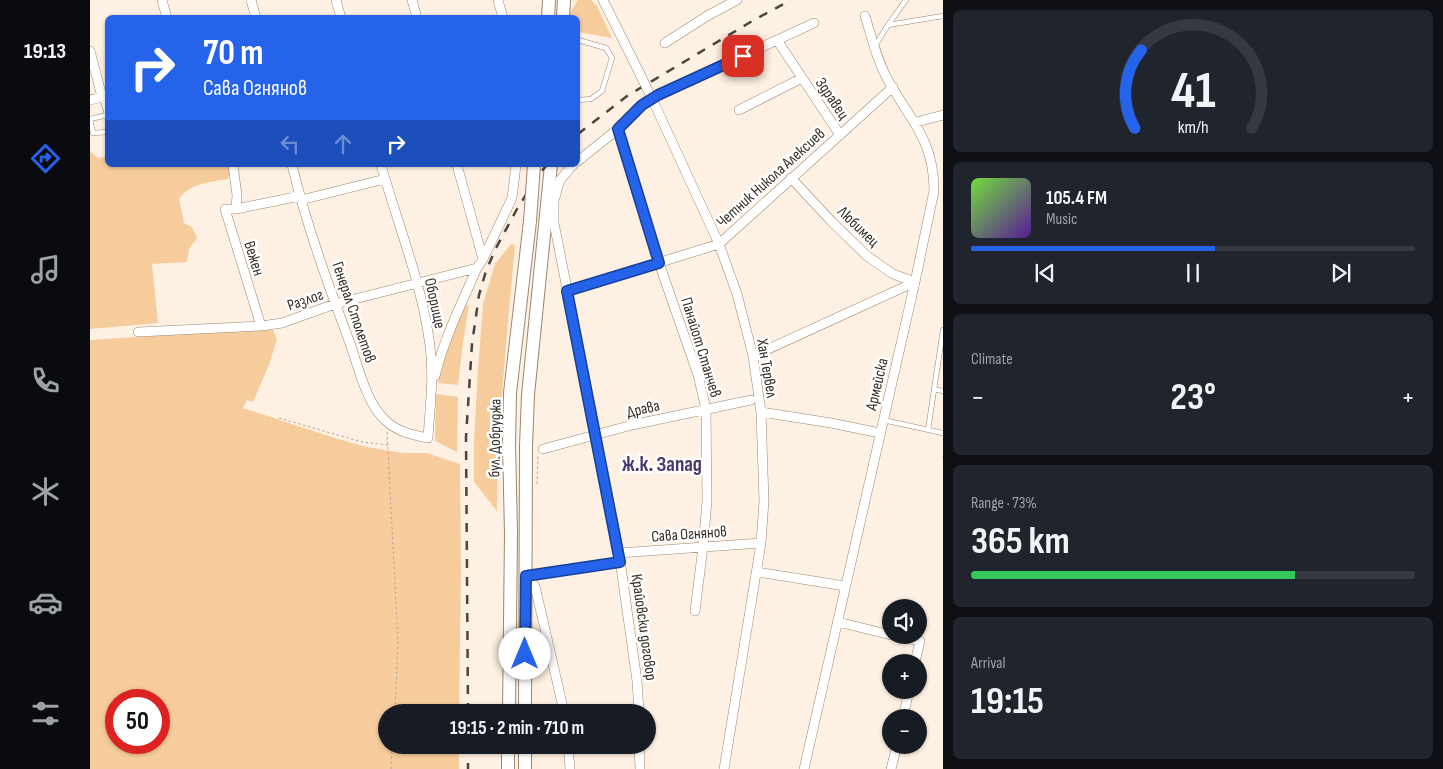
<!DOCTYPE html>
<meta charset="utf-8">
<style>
body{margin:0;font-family:"Sofia Sans Condensed",sans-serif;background:#20242c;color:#f1f3f6;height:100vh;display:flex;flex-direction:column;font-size:19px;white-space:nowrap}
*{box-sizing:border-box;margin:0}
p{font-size:16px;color:#9ea1a6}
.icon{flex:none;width:28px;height:28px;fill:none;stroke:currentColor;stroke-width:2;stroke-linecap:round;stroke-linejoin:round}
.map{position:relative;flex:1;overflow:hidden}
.panel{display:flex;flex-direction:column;gap:10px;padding:10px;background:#0d0f14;width:500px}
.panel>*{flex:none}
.hud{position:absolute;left:15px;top:15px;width:475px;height:152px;border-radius:8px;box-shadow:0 1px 4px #0004;background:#2563eb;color:#fff;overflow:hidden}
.fabs{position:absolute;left:792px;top:599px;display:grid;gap:10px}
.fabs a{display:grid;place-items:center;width:45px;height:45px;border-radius:50%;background:#171b24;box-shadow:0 1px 4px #0004;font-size:25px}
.speed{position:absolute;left:15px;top:689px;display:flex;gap:10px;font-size:25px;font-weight:700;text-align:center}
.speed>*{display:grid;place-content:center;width:65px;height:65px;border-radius:50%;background:#171b24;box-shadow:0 1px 4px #0004;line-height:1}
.speed .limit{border:8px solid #d22;background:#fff;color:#111}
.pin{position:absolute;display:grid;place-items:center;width:42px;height:42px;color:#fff;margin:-21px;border-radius:10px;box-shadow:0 2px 8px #0006}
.me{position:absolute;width:55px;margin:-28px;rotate:0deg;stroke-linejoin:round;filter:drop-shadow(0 0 4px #0008)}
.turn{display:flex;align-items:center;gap:18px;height:105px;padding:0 15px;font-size:22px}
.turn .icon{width:65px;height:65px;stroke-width:2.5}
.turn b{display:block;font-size:35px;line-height:42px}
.lanes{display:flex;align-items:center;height:48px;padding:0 15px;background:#0003;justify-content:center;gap:25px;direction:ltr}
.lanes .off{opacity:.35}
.big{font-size:38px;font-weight:700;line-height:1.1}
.panel .widget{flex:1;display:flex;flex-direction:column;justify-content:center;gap:8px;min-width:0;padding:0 18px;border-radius:8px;background:#20242c}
.panel .dial{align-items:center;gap:0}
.dial svg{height:130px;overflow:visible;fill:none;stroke:#363941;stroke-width:7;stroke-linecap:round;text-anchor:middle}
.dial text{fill:#f1f3f6;stroke:none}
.song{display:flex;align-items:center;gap:15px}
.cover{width:60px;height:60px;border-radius:8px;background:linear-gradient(135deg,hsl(100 70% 55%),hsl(270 70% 35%))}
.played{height:5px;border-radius:2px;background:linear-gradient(90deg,#2563eb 55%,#363941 55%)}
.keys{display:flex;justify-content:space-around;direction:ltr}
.heat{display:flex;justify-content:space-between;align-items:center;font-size:28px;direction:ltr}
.charge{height:8px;border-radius:4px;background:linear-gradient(90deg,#34c759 73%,#363941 0)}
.trip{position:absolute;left:288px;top:704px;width:278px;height:50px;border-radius:25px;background:#171b24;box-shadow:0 1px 4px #0004;font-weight:700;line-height:50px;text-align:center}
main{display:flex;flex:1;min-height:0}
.dock{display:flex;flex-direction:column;width:90px;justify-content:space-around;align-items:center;background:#090b0e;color:#9ea1a6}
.dock .icon{width:35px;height:35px}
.dock .current{color:#2563eb}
.dock b{font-size:22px;color:#f1f3f6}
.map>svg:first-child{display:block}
.green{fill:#f6cc9d;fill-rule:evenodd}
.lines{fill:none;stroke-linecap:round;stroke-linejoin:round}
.service-casing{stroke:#9a8670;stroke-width:5.5}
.minor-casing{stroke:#9a8670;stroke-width:10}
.secondary-casing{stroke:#9a8670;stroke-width:14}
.path{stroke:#b2a69a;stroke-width:1;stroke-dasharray:2.5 2.5;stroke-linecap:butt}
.service{stroke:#fff;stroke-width:4.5}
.minor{stroke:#fff;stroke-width:9}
.secondary{stroke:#fff;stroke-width:12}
.rail{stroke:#4d443a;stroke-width:2.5;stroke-dasharray:9 9;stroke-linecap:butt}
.minor-bridge-casing{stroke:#9a8670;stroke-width:10;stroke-linecap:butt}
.secondary-bridge-casing{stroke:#9a8670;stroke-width:14;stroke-linecap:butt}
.minor-bridge{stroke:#fff;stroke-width:9}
.secondary-bridge{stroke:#fff;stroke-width:12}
.route-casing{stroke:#184099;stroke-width:12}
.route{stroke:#2563eb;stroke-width:9}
.labels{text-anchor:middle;stroke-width:5;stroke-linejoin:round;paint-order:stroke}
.street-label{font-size:16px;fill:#382f26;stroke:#fff}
.district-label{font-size:21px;font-weight:bold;fill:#473773;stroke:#fff}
</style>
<main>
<nav class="dock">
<b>19:13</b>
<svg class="icon current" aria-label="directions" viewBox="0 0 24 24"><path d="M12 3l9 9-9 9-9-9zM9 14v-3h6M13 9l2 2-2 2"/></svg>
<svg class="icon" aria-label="music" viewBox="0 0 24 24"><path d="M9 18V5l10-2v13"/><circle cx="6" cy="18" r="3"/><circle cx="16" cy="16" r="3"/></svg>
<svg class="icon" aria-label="phone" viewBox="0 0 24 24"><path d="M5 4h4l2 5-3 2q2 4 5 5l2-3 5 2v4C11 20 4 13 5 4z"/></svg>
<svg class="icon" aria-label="climate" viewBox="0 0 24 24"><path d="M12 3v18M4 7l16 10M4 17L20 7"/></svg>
<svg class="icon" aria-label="car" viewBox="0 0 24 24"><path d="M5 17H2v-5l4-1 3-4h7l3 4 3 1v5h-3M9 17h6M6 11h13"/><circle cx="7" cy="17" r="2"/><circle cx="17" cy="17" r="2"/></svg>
<svg class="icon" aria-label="filters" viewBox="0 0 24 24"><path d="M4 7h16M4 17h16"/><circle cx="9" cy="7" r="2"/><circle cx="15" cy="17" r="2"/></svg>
</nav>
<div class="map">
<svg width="853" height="769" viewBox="0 0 853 769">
<rect width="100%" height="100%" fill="#fef1e3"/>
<path class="green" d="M488,0H501L507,6L522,38L488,32V18H479V14Z
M0,151L8,158L17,156L18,165H37L38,167L69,165H139L140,173L138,179C120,182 100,183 89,199L94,223L102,227L107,238L99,249L97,262L62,264L68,323L0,329Z
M421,244L425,245C417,334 408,422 407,511L384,482V442L388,369L393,304L405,264Z
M375,305H379L373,343L368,385L348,383L355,353Z
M183,330L187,339L180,362L163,402L157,400L153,408L248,439L277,447L313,453H337L370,464L371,571L369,712H296V745H369V769H0V340C61,336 122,333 183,330ZM26,700H69V742H26Z
M346,394L368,397L367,452L345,441Z"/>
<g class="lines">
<g class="service-casing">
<path id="service" d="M798,25L853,16
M488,40L516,48L522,58L512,91L501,99L488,100
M785,46L798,25L816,0
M12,97L18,118
M0,119L3,133L18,132
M0,119L17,115
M844,389L853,391
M793,420L853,433
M838,430L853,330"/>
</g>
<g class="minor-casing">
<path id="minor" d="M72,0L77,18
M161,0L166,18
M246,0L251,18
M322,0L327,18
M408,0L413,18
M513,0L549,72
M687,40L750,135
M575,43L617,16L647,0
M0,51L12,97
M0,100L17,96
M565,105L629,244L647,294L663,356L671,412L674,501L671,543L634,769
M649,110L712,78
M826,122L853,115
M528,129L569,263L608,375L616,409L617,501L613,547L605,611
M488,161L528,129L552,105L568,95L724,23
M143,165L147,195L146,209
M202,165C217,227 239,287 261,346C269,370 277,404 296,421C308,432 323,435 338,438C340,407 344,376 340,346C332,283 308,225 291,165
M367,165L393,259
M483,165L470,180L464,201V223L529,553L547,681L549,712
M701,178L742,222L777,256L803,274L825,282
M211,200L295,179
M477,291L629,244L803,87
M171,326L135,209H146L210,196
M48,332L171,326L192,323L245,304L387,268
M663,356L825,282
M345,376C354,338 372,303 387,268L393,259L422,198L426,165
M671,412L741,423L790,433
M453,449L542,425L661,400
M529,553L671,543
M667,572L755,586
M436,576L445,586L474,712
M436,576L531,562
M748,622L801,635
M803,635L830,641L825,662
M813,718L819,690
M478,745L480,769
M549,745L550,769
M714,769L825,282L844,191C844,141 822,122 799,82C787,61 782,38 775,16
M801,769L807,745"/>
</g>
<g class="secondary-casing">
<path id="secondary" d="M458,18L459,0
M473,18L474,0
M419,712L421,533L419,445L420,393L440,221
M435,712L436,446L438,395L461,165
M418,769V745
M435,769V745"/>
</g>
<path class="path" d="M189,418L272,442L298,445
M297,432L308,641L305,712
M853,456V459
M447,484L448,456
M301,769L302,745"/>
<use href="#service" class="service"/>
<use href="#minor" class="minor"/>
<use href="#secondary" class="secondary"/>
<path class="rail" d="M488,134L537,96L664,20L701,0
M378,712L376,437L382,344L389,295L396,271L406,248L427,209L449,174L457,165
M378,745V769"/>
<g class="minor-bridge-casing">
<path id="minor-bridge" d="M549,72L565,105"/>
</g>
<g class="secondary-bridge-casing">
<path id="secondary-bridge" d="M440,221L444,165"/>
</g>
<use href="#minor-bridge" class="minor-bridge"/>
<use href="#secondary-bridge" class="secondary-bridge"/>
</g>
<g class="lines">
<g class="route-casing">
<path id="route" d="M435,654L436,576L530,562L477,291L569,263L528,129L552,105L568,95L653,56"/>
</g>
<use href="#route" class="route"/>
</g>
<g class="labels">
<g class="street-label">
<text transform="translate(743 98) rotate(56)" y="6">Здравец</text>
<text transform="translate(680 177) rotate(-42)" y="6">Четник Никола Алексиев</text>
<text transform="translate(769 226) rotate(44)" y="6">Любимец</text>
<text transform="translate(165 258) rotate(73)" y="6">Вежен</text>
<text transform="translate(215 299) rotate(-19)" y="6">Разлог</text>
<text transform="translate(346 303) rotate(78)" y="6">Оборище</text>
<text transform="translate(265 312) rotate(71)" y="6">Генерал Столетов</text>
<text transform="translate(612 347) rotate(73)" y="6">Панайот Станчев</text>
<text transform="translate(678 368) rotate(80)" y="6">Хан Тервел</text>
<text transform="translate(786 384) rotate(-77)" y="6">Армейска</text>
<text transform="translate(553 408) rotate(-13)" y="6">Драва</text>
<text transform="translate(404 438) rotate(-89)" y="6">бул. Добруджа</text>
<text transform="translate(599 533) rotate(-4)" y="6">Сава Огнянов</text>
<text transform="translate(555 627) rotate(82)" y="6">Крайовски договор</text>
</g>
<g class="district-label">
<text x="572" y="471">ж.к. Запад</text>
</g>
</g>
</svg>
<div class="fabs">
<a><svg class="icon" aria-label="sound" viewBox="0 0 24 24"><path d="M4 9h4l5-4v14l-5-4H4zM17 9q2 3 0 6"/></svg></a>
<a>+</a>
<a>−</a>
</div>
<div class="speed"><div class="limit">50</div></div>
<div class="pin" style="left:653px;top:56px;background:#d93025"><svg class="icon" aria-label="arrive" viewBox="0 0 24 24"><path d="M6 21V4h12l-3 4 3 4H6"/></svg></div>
<svg class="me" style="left:435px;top:654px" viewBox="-20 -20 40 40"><circle r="19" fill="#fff"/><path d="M0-13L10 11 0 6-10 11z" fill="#2563eb"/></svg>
<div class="trip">19:15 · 2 min · 710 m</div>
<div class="hud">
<div class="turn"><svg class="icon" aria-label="right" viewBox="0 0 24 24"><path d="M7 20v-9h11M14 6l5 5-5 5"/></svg><div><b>70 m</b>Сава Огнянов</div></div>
<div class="lanes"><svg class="icon off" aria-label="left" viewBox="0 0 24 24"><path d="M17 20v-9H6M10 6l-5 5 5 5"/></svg><svg class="icon off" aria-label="ahead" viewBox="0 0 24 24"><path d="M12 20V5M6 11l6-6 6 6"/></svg><svg class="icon" aria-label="right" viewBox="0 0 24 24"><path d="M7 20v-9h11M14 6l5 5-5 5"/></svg></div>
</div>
</div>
<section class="panel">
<div class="widget dial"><svg viewBox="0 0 100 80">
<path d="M14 69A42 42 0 1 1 86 69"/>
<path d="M14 69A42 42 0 0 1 18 21" stroke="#2563eb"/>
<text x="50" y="56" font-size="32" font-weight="700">41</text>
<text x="50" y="72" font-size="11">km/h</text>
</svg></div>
<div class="widget">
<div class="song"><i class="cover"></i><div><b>105.4 FM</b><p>Music</p></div></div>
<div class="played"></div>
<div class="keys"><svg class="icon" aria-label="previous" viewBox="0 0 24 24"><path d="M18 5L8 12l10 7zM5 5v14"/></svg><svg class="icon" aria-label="pause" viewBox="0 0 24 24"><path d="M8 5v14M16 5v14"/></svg><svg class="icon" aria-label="next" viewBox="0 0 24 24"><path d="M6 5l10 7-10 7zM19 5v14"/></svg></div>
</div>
<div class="widget"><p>Climate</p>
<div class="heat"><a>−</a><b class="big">23°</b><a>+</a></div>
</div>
<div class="widget"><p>Range · 73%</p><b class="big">365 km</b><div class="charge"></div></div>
<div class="widget"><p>Arrival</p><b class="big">19:15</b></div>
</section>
</main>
